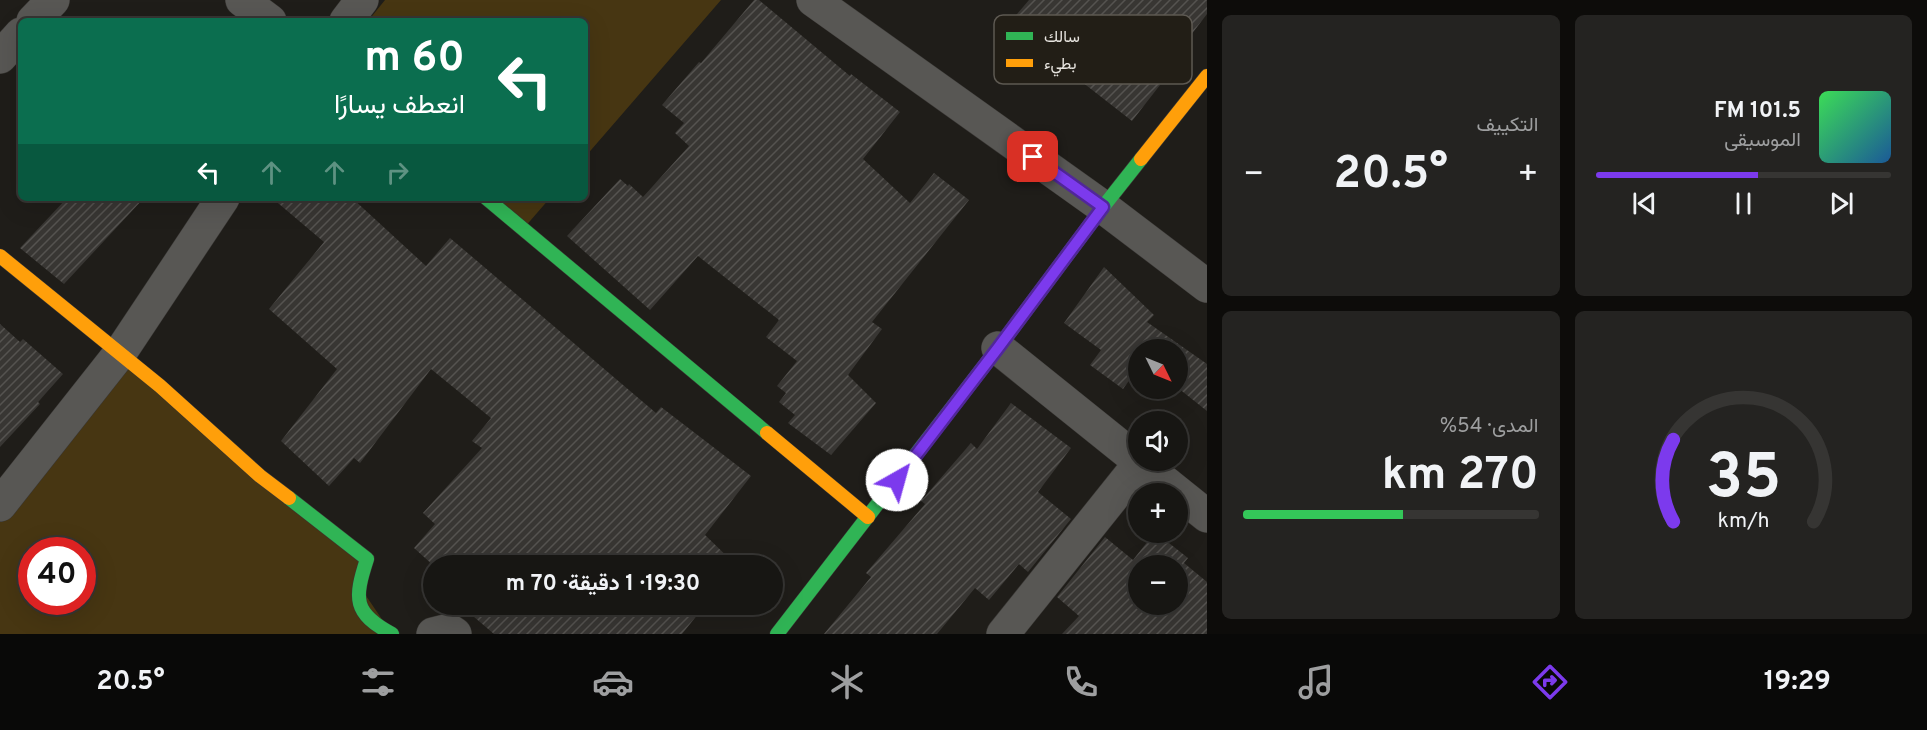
<!DOCTYPE html>
<html lang="ar">
<meta charset="utf-8">
<style>
body{margin:0;font-family:Overpass,Vazirmatn,sans-serif;background:#242321;color:#f1f3f6;direction:rtl;height:100vh;display:flex;flex-direction:column;font-size:22px;white-space:nowrap}
*{box-sizing:border-box;margin:0}
p{font-size:20px;color:#9e9fa0}
.icon{flex:none;width:33px;height:33px;fill:none;stroke:currentColor;stroke-width:2;stroke-linecap:round;stroke-linejoin:round}
.map{position:relative;flex:1;overflow:hidden;direction:ltr}
.side{display:flex;flex-direction:column;gap:15px;padding:15px;background:#0d0c0a;width:720px}
.side>*{flex:none}
.hud{position:absolute;left:18px;top:18px;width:570px;height:183px;border-radius:9px;box-shadow:0 6px 24px #0002,0 0 0 2px #363533;direction:rtl;background:#0b6e4f;color:#fff;overflow:hidden}
.needle{width:39px;rotate:133deg}
.buttons{position:absolute;left:1128px;top:339px;display:grid;gap:12px}
.buttons a{display:grid;place-items:center;width:60px;height:60px;border-radius:50%;background:#171613;box-shadow:0 6px 24px #0002,0 0 0 2px #363533;font-size:30px}
.speed{position:absolute;left:18px;top:537px;display:flex;gap:12px;font-size:30px;font-weight:700;text-align:center}
.speed>*{display:grid;place-content:center;width:78px;height:78px;border-radius:50%;background:#171613;box-shadow:0 6px 24px #0002,0 0 0 2px #363533;line-height:1}
.speed .limit{border:9px solid #d22;background:#fff;color:#111}
.pin{position:absolute;display:grid;place-items:center;width:51px;height:51px;color:#fff;margin:-26px;border-radius:12px;box-shadow:0 3px 9px #0006}
.me{position:absolute;width:66px;margin:-33px;rotate:38deg;stroke-linejoin:round;filter:drop-shadow(0 0 4px #0008)}
.turn{display:flex;align-items:center;gap:21px;height:126px;padding:0 24px;font-size:27px}
.turn .icon{width:78px;height:78px;stroke-width:2.5}
.turn b{display:block;font-size:42px;line-height:51px}
.lanes{display:flex;align-items:center;height:57px;padding:0 24px;background:#0003;justify-content:center;gap:30px;direction:ltr}
.lanes .off{opacity:.35}
.big{font-size:45px;font-weight:700;line-height:1.1}
.side .widget{flex:1;display:flex;flex-direction:column;justify-content:center;gap:9px;min-width:0;padding:0 21px;border-radius:9px;background:#242321}
.side .dial{align-items:center;gap:0}
.dial svg{height:156px;overflow:visible;fill:none;stroke:#363533;stroke-width:7;stroke-linecap:round;text-anchor:middle}
.dial text{fill:#f1f3f6;stroke:none}
.song{display:flex;align-items:center;gap:18px}
.cover{width:72px;height:72px;border-radius:9px;background:linear-gradient(135deg,hsl(130 70% 55%),hsl(210 70% 35%))}
.played{height:6px;border-radius:3px;background:linear-gradient(90deg,#7c3aed 55%,#363533 55%)}
.keys{display:flex;justify-content:space-around;direction:ltr}
.heat{display:flex;justify-content:space-between;align-items:center;font-size:33px;direction:ltr}
.charge{height:9px;border-radius:4px;background:linear-gradient(90deg,#34c759 54%,#363533 0)}
.side .tiles{flex:1;display:grid;gap:15px;grid-template-columns:repeat(2,1fr)}
.trip{position:absolute;left:423px;top:555px;width:360px;height:60px;border-radius:30px;background:#171613;box-shadow:0 6px 24px #0002,0 0 0 2px #363533;font-weight:700;line-height:60px;text-align:center;direction:rtl}
.tabs{display:flex;height:96px;justify-content:space-around;align-items:center;background:#090908;color:#9e9fa0}
.tabs .icon{width:42px;height:42px}
.tabs .current{color:#7c3aed}
.tabs b{font-size:27px;color:#f1f3f6}
main{display:flex;flex:1;min-height:0}
.map>svg:first-child{display:block}
.grass{fill:#473612;fill-rule:evenodd}
.building{fill:url(#building-hatch);fill-rule:evenodd}
.lines{fill:none;stroke-linecap:round;stroke-linejoin:round}
.street-casing{stroke:#393734;stroke-width:34}
.fast-casing{stroke:#393734;stroke-width:15}
.slow-casing{stroke:#393734;stroke-width:15}
.street{stroke:#585754;stroke-width:33}
.fast{stroke:#30b455;stroke-width:14}
.slow{stroke:#ff9f0a;stroke-width:14}
.route-casing{stroke:#51269a;stroke-width:15}
.route{stroke:#7c3aed;stroke-width:10}
.key{fill:#221e16;stroke:#5d5952;stroke-width:1.5}
.key-label{font-size:16px;fill:#e7e4df}
</style>
<main>
<section class="side">
<div class="tiles">
<div class="widget">
<div class="song"><i class="cover"></i><div><b>101.5 FM</b><p>الموسيقى</p></div></div>
<div class="played"></div>
<div class="keys"><svg class="icon" aria-label="previous" viewBox="0 0 24 24"><path d="M18 5L8 12l10 7zM5 5v14"/></svg><svg class="icon" aria-label="pause" viewBox="0 0 24 24"><path d="M8 5v14M16 5v14"/></svg><svg class="icon" aria-label="next" viewBox="0 0 24 24"><path d="M6 5l10 7-10 7zM19 5v14"/></svg></div>
</div>
<div class="widget"><p>التكييف</p>
<div class="heat"><a>−</a><b class="big">20.5°</b><a>+</a></div>
</div>
<div class="widget dial"><svg viewBox="0 0 100 80">
<path d="M14 69A42 42 0 1 1 86 69"/>
<path d="M14 69A42 42 0 0 1 14 27" stroke="#7c3aed"/>
<text x="50" y="56" font-size="32" font-weight="700">35</text>
<text x="50" y="72" font-size="11">km/h</text>
</svg></div>
<div class="widget"><p>المدى · 54%</p><b class="big">270 km</b><div class="charge"></div></div>
</div>
</section>
<div class="map">
<svg width="1207" height="634" viewBox="0 0 1207 634">
<defs>
<pattern id="building-hatch" width="6" height="6" patternUnits="userSpaceOnUse" patternTransform="scale(1.5)"><rect width="6" height="6" fill="#383633"/><path d="M-1 1l2-2M0 6l6-6M5 7l2-2" fill="none" stroke="#555350"/></pattern>
</defs>
<rect width="100%" height="100%" fill="#1f1d19"/>
<path class="grass" d="M385,0H721L585,157V21H368Z
M488,198H550L524,228Z
M120,353L367,559L358,584L392,634H0V507ZM32,550H82V602H32Z"/>
<path class="building" d="M754,0H759L850,76L851,74L900,112L863,159L910,203L934,173L969,200L872,322L882,329L848,375L876,403L831,455L788,423L795,415L779,402L786,393L777,386L797,361L766,337L779,320L698,256L650,310L567,236L620,179L628,186L629,184L643,197L689,146L675,133L684,123L662,105L699,62L701,63Z
M1029,0H1207V14L1155,82L1160,85L1132,121L1082,82L1108,49L1062,15L1026,58L999,35Z
M67,198H144L64,284L20,248Z
M272,198H352L426,266L450,238L656,413L661,407L751,476L705,535L737,566H434L414,548L435,524L423,513L482,448L472,441L491,418L431,369L360,463L354,458L329,486L281,441L337,369L269,309L324,242Z
M1104,267L1154,315L1147,322L1207,364V411L1178,388V350H1138V368L1123,389L1090,365L1101,350L1064,323Z
M0,324L20,342L23,339L63,374L38,402L40,404L0,447Z
M1011,403L1071,448L1038,492L1071,519L1028,572L1019,564L989,600L975,588L937,634H824L871,577L866,573L925,504L921,501L971,443L977,449Z
M1155,532L1188,558L1184,563L1207,582V634H1062L1079,616L1057,597L1105,537L1133,560ZM1138,566H1178V604H1138Z
M706,604L682,634H494L460,605Z"/>
<g class="lines">
<g class="street-casing">
<path id="street" d="M242,0L270,21
M813,0L1103,207L1207,286
M33,21L53,0
M346,21L362,0
M0,57L21,34
M998,348L1207,516
M0,505L120,353L223,198
M433,634L449,630L455,634
M1003,634L1140,463"/>
</g>
<g class="fast-casing">
<path id="fast" d="M486,198L767,433
M289,498L367,559C354,599 353,613 392,634
M777,634L998,348L1103,207L1141,159"/>
</g>
<g class="slow-casing">
<path id="slow" d="M1141,159L1207,76
M0,256L160,386L260,476L289,498
M767,433L868,517"/>
</g>
<use href="#street" class="street"/>
<use href="#fast" class="fast"/>
<use href="#slow" class="slow"/>
</g>
<g class="lines">
<g class="route-casing">
<path id="route" d="M897,480L998,348L1103,207L1033,157"/>
</g>
<use href="#route" class="route"/>
</g>
<rect x="994" y="15" width="198" height="69" rx="9" class="key"/>
<rect x="1006" y="32" width="27" height="8" fill="#30b455"/>
<rect x="1006" y="59" width="27" height="8" fill="#ff9f0a"/>
<g class="key-label">
<text x="1044" y="42">سالك</text>
<text x="1044" y="69">بطيء</text>
</g>
</svg>
<div class="buttons">
<a><svg class="needle" viewBox="-14 -14 28 28"><path d="M0-13l5 13h-10z" fill="#e53935"/><path d="M0 13l5-13h-10z" fill="#9e9fa0"/></svg></a>
<a><svg class="icon" aria-label="sound" viewBox="0 0 24 24"><path d="M4 9h4l5-4v14l-5-4H4zM17 9q2 3 0 6"/></svg></a>
<a>+</a>
<a>−</a>
</div>
<div class="speed"><div class="limit">40</div></div>
<div class="pin" style="left:1033px;top:157px;background:#d93025"><svg class="icon" aria-label="arrive" viewBox="0 0 24 24"><path d="M6 21V4h12l-3 4 3 4H6"/></svg></div>
<svg class="me" style="left:897px;top:480px" viewBox="-20 -20 40 40"><circle r="19" fill="#fff"/><path d="M0-13L10 11 0 6-10 11z" fill="#7c3aed"/></svg>
<div class="trip">19:30 · 1 دقيقة · 70 m</div>
<div class="hud">
<div class="turn"><svg class="icon" aria-label="left" viewBox="0 0 24 24"><path d="M17 20v-9H6M10 6l-5 5 5 5"/></svg><div><b>60 m</b>انعطف يسارًا</div></div>
<div class="lanes"><svg class="icon" aria-label="left" viewBox="0 0 24 24"><path d="M17 20v-9H6M10 6l-5 5 5 5"/></svg><svg class="icon off" aria-label="ahead" viewBox="0 0 24 24"><path d="M12 20V5M6 11l6-6 6 6"/></svg><svg class="icon off" aria-label="ahead" viewBox="0 0 24 24"><path d="M12 20V5M6 11l6-6 6 6"/></svg><svg class="icon off" aria-label="right" viewBox="0 0 24 24"><path d="M7 20v-9h11M14 6l5 5-5 5"/></svg></div>
</div>
</div>
</main>
<nav class="tabs">
<b>19:29</b>
<svg class="icon current" aria-label="directions" viewBox="0 0 24 24"><path d="M12 3l9 9-9 9-9-9zM9 14v-3h6M13 9l2 2-2 2"/></svg>
<svg class="icon" aria-label="music" viewBox="0 0 24 24"><path d="M9 18V5l10-2v13"/><circle cx="6" cy="18" r="3"/><circle cx="16" cy="16" r="3"/></svg>
<svg class="icon" aria-label="phone" viewBox="0 0 24 24"><path d="M5 4h4l2 5-3 2q2 4 5 5l2-3 5 2v4C11 20 4 13 5 4z"/></svg>
<svg class="icon" aria-label="climate" viewBox="0 0 24 24"><path d="M12 3v18M4 7l16 10M4 17L20 7"/></svg>
<svg class="icon" aria-label="car" viewBox="0 0 24 24"><path d="M5 17H2v-5l4-1 3-4h7l3 4 3 1v5h-3M9 17h6M6 11h13"/><circle cx="7" cy="17" r="2"/><circle cx="17" cy="17" r="2"/></svg>
<svg class="icon" aria-label="filters" viewBox="0 0 24 24"><path d="M4 7h16M4 17h16"/><circle cx="9" cy="7" r="2"/><circle cx="15" cy="17" r="2"/></svg>
<b>20.5°</b>
</nav>
